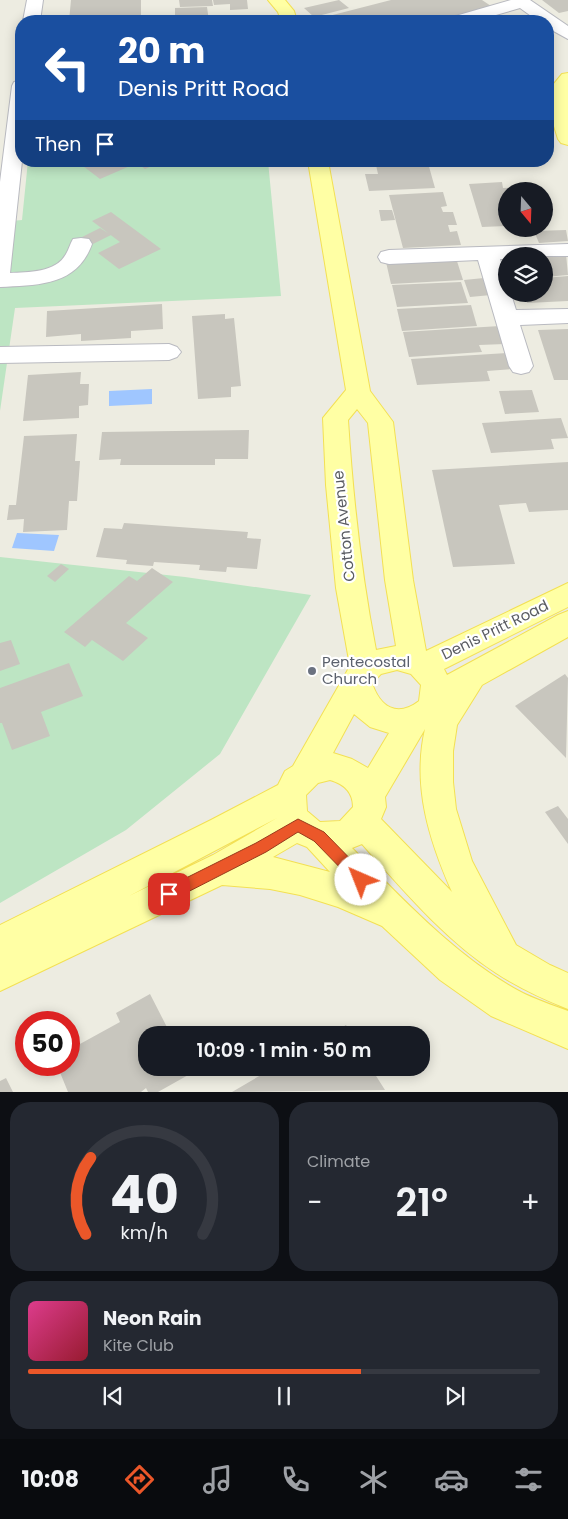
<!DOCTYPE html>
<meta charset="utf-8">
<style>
body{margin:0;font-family:Poppins,sans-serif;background:#242831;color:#f1f3f6;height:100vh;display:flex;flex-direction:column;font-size:19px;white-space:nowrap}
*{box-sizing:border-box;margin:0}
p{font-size:16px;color:#9ea1a6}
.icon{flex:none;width:28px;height:28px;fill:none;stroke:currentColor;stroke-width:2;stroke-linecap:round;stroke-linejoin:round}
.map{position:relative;height:1092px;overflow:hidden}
.sheet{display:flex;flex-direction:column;gap:10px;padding:10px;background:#0d0f14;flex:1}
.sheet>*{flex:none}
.guide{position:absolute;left:15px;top:15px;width:539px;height:152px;border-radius:20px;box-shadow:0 2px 12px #0003;background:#1a4fa0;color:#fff;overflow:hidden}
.needle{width:32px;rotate:161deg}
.controls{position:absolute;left:498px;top:182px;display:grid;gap:10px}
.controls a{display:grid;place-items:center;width:55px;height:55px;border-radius:50%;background:#171b24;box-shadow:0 2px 12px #0003;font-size:25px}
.speed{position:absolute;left:15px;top:1011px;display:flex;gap:10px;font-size:25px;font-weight:700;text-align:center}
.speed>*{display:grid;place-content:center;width:65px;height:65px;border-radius:50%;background:#171b24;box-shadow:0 2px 12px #0003;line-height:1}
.speed .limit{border:8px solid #d22;background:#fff;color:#111}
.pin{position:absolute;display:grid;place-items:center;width:42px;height:42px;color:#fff;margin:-21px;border-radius:10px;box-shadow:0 2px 8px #0006}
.me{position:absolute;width:55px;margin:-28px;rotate:316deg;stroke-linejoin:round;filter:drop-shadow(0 0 4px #0008)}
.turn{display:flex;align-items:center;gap:18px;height:105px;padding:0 20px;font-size:22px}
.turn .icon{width:65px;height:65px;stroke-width:2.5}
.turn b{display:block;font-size:35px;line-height:42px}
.then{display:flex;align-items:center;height:48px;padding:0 20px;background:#0003;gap:10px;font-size:19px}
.big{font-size:38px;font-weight:600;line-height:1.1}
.sheet .card{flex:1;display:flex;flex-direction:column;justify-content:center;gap:8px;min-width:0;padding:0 18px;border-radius:20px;background:#242831}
.sheet .dial{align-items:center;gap:0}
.dial svg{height:130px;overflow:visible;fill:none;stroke:#363941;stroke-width:7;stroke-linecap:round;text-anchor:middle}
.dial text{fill:#f1f3f6;stroke:none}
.song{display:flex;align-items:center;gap:15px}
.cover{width:60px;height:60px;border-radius:8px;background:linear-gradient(135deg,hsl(330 70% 55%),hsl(350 70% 35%))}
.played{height:5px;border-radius:2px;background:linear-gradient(90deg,#eb5729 65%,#363941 65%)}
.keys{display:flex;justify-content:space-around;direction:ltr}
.heat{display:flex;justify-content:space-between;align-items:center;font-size:28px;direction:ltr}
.sheet .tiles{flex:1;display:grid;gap:10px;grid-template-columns:1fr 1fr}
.card:last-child{grid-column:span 2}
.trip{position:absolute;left:138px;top:1026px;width:292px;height:50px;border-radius:20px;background:#171b24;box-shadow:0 2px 12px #0003;font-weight:600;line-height:50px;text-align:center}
.dock{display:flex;height:80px;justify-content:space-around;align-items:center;background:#090b0e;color:#9ea1a6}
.dock .icon{width:35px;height:35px}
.dock .active{color:#eb5729}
.dock b{font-size:22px;color:#f1f3f6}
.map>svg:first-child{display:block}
.green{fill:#bde5c3}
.water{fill:#9fc6ff}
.building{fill:#c8c6be}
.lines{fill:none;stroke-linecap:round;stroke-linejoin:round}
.minor-casing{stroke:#b9bac0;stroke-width:2}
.major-casing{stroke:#f3e054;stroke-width:2}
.minor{fill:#fff;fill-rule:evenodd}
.major{fill:#ffffa4;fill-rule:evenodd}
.route{fill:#eb5729;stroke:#99391b}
.worship-dot{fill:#6b7280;stroke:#fff;stroke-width:2}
.labels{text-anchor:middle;stroke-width:4.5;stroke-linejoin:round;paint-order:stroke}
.street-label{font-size:15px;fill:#5a5c62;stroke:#fff}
.worship-label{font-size:15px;fill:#5b616d;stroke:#fff;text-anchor:start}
</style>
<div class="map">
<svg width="568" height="1092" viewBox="0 0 568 1092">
<rect width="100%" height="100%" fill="#edece1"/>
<path class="green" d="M28,161H268L281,296L15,308L0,411V222L22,220Z
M0,557L185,577L311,595L220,754L126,830L0,903Z"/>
<path class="water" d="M152,389V404L109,406V391Z
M17,533L59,535L54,551L12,548Z"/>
<path class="building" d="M71,0H141V21H69Z
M179,0H212L213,6L180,7Z
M213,0H247L248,9L230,10V4L214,5Z
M339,0L349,8L314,17L304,8Z
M391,0H482L494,8L445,21H325L321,18Z
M542,0H568V11L559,13Z
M207,7L209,21H175V8Z
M93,161H163L145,169L137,163L100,179L83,166Z
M515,161H541L542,163L517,166Z
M428,163L435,188L369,191L365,174H378L376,165Z
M502,182L503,188L534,187L535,191H506V226L482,227L469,184Z
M443,192L447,206L441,207L443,212H453L457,225H448L450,232L457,231L461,245L403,248L389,195Z
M379,210H392L395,220L381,221Z
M111,212L161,249L119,269L98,253L120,242L92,221Z
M100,228L111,235L93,244L82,237Z
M566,230L568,241L539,243L534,231Z
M566,254L568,275L544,277V256Z
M456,258L463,280L391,284L386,262Z
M568,276V301L527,303L524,294H544V278Z
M484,278L491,295L470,297L464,280Z
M461,282L468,303L397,307L392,285Z
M162,304L163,329L131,331V338L81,341V334L46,337L47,311Z
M471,305L477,326L402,331L397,309Z
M225,314V319L234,318L241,386L231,387V397L198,399L192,316Z
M500,326L505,344L479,345L482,352L409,357L403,332Z
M568,329V380H554L538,330Z
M507,353L512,369L487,371L490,381L417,385L411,359Z
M81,372L80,384H89L88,405L79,406V418L23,421L28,375Z
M532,390L539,412L505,414L499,391Z
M561,418L568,438L551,439L554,449L491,453L482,423Z
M249,430L248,459H215V465H120L121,459L99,460L102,432Z
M77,434L75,461H80L77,501H69L67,530L23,532L24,519L7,520L9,505H16L24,436Z
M568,462V510L529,512L526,503L499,505L515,564L453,567L432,470Z
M124,523L248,532L247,538L261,539L257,569L227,567L226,572L199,570L200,565L154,562L153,566L126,564L127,560L96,557L104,528L122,529Z
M61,564L69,569L55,582L47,576Z
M152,568L173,582L126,623L148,638L123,661L92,640L85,647L64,632L129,576L137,581Z
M11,640L20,664L0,671V643Z
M69,663L83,696L41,712L50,736L12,750L2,723H0V688Z
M565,674L568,678L566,758L515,706Z
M558,806L568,819V844L545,812Z
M150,994L171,1035H146V1068H187L190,1074L158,1092H148L146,1088L141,1092H68L57,1065H69V1050L120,1022L116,1013Z
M346,1025L352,1035H329Z
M273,1068H371L385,1090L232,1092Z
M6,1078L13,1092H0V1081Z"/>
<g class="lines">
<g class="minor-casing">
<path id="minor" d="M27,0H43L40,21H23Z
M511,0H530L568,26V39L548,28V21H538L520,8L475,21H449L452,17Z
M21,80L22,161L10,273C28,272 56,273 66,254C69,249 70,244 73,239L81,238L89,239L92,244C77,286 38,285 0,287V182L12,86L14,82Z
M568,244V256H506V259H500L506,280V294H511L516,310L568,309V323L520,325L533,366L529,372L521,374L513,372L509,366L478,260L389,264L381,262L378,257L381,252L389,250Z
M169,344L177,347L181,352L177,357L169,360L0,363V347Z"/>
</g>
<g class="major-casing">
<path id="major" d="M268,0H285L294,11L297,21H281L278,12Z
M568,73V145L561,143L558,139L549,110L548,91L562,74Z
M308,161H328L370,391L393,422L413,580L426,651L568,583V607L444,669L447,675L558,615L568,611V637L482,685L457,725L453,751V782L456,809L472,861L516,945L550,965L568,973V1009C543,999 519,988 496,973C444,939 403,890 362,844L352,848C403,899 455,956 519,991C534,999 552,1005 568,1011V1049L491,1016L440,980L382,926L338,907L300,895L270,889L222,885L0,991V925L211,820L278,785L285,771L293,766L350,666L336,588L326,485L323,418L346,390ZM357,409L368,423L385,580L396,646L376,650C361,573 353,497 348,420ZM397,670L411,674L421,685L419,701C397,718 380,707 372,683L381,674ZM354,714L370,727L389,733L368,768L352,759L333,753ZM425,729C412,786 429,840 452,892L381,819L386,807L385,797ZM330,780C344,784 353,792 353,807L340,821L320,822L307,811L306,795L318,783ZM277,818L213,855L129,896ZM297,843L307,847L330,872L273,857Z"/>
</g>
<use href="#minor" class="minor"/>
<use href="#major" class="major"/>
</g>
<path class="route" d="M298,819L324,832L366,875L368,880L366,884L361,886L356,884L314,841L298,832L266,852L174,899L169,901L164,899L162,894L164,889L256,843Z"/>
<circle class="worship-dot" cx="312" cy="671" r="5"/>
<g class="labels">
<g class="street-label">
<text transform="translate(344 526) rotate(-96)" y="5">Cotton Avenue</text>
<text transform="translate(495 630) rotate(-26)" y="5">Denis Pritt Road</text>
</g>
<g class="worship-label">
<text x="322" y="667">Pentecostal<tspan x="322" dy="17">Church</tspan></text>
</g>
</g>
</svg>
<div class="controls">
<a><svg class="needle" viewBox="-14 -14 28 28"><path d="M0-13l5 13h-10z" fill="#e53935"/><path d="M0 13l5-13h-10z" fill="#9ea1a6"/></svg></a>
<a><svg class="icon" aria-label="layers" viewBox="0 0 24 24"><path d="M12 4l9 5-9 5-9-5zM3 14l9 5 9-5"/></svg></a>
</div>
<div class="speed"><div class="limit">50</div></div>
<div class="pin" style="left:169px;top:894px;background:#d93025"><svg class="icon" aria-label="arrive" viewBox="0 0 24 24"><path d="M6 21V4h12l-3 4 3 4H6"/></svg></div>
<svg class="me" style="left:361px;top:880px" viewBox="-20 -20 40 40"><circle r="19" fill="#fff"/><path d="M0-13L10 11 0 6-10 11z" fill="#eb5729"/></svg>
<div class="trip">10:09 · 1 min · 50 m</div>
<div class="guide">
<div class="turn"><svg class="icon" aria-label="left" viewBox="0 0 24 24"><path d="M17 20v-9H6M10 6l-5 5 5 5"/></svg><div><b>20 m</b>Denis Pritt Road</div></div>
<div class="then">Then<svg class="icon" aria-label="arrive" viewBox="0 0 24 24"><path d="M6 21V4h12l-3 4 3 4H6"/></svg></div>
</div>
</div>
<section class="sheet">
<div class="tiles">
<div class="card dial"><svg viewBox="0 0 100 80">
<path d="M14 69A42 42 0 1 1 86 69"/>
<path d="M14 69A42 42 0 0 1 17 22" stroke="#eb5729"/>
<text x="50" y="56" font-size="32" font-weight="700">40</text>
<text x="50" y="72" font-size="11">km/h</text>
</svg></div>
<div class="card"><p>Climate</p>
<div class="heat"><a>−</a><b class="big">21°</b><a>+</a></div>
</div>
<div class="card">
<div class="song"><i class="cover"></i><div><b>Neon Rain</b><p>Kite Club</p></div></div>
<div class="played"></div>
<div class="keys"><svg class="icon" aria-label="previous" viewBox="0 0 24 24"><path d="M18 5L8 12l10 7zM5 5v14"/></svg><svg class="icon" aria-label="pause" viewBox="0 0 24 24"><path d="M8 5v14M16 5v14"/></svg><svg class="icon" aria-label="next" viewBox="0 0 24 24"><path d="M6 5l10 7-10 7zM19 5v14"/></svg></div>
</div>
</div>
</section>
<nav class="dock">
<b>10:08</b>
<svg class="icon active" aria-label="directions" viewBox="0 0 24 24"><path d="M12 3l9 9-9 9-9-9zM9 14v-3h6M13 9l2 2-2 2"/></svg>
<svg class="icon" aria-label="music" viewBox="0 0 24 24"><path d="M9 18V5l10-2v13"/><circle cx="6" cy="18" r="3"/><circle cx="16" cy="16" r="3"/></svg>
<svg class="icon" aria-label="phone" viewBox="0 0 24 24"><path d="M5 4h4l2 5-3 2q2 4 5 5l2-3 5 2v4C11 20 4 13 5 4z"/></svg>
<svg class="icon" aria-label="climate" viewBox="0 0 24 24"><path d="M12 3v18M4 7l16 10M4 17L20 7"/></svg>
<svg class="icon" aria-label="car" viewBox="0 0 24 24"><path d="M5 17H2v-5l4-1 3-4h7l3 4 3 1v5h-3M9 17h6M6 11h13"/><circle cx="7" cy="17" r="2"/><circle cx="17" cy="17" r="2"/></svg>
<svg class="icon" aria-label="filters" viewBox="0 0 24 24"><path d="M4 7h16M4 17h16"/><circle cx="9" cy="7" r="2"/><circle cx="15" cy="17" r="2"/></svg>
</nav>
